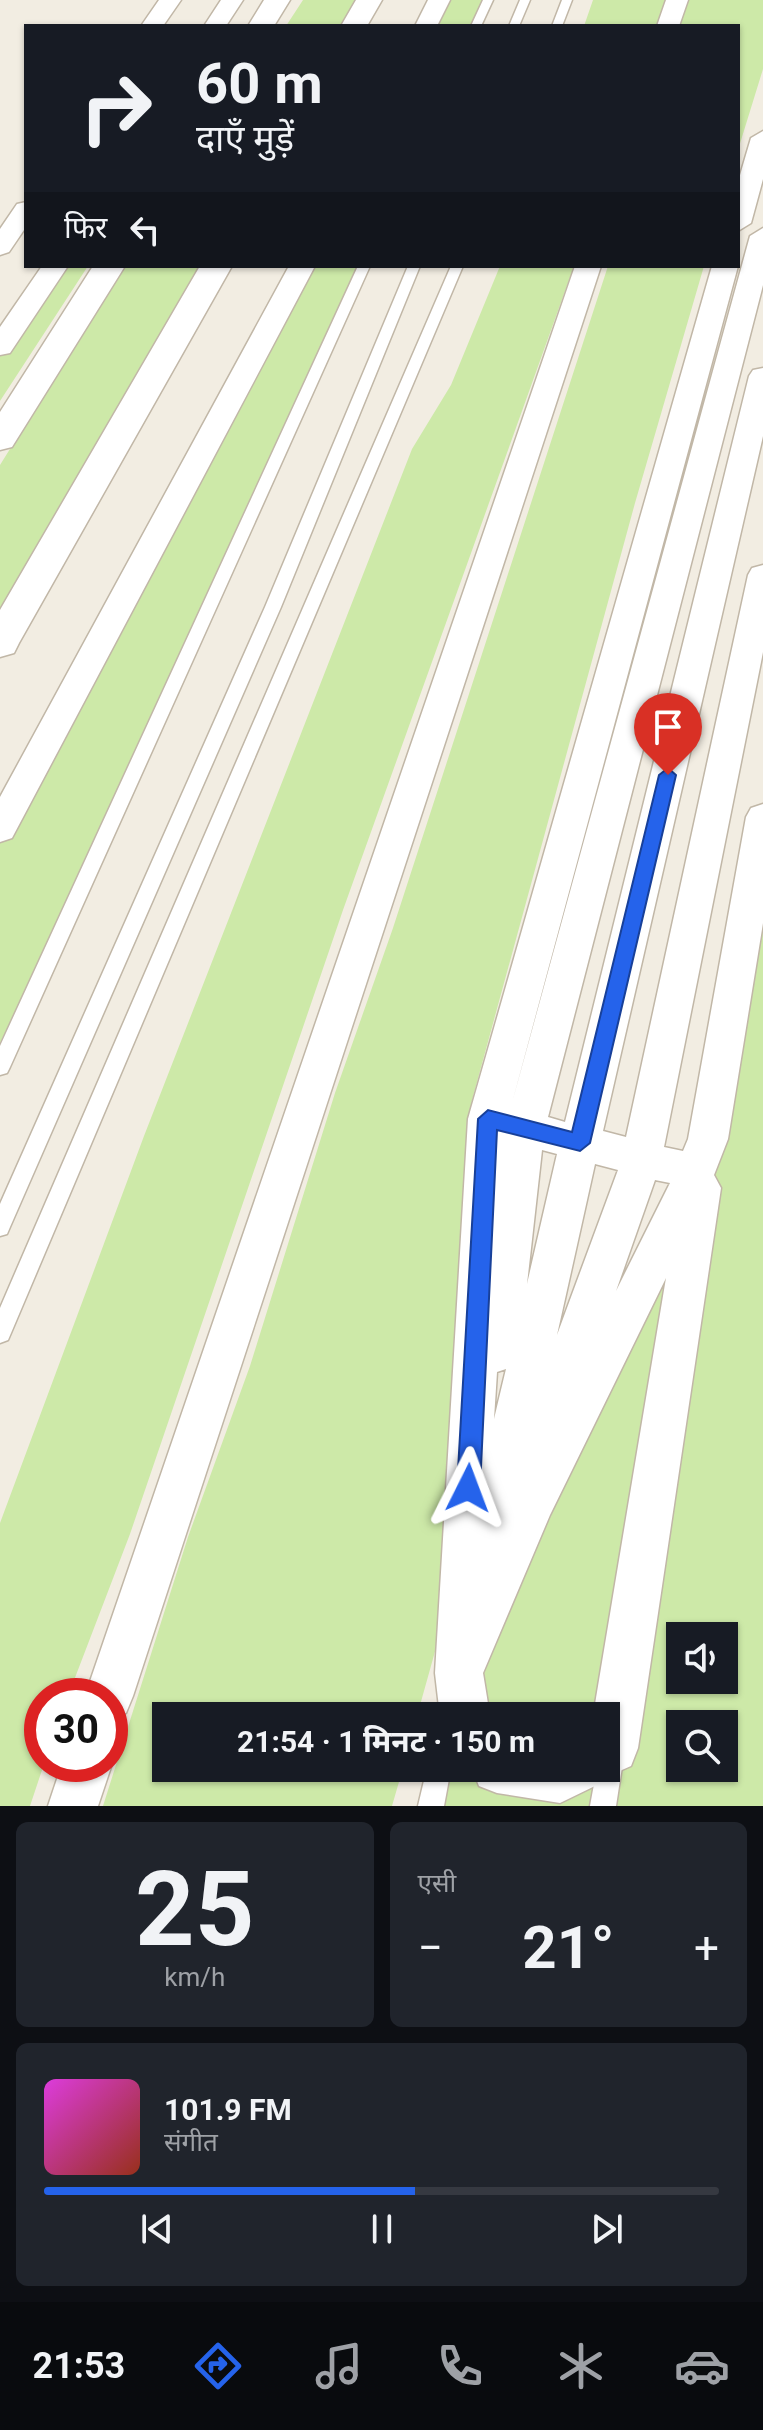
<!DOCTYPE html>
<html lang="hi">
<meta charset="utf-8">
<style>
body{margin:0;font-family:Roboto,"Noto Sans Devanagari",sans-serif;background:#20242c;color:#f1f3f6;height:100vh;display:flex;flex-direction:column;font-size:30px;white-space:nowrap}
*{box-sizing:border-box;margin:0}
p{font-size:26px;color:#9ea1a6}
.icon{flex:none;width:44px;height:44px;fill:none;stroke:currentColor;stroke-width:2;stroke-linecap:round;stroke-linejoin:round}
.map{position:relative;height:1806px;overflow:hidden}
.panel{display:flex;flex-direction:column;gap:16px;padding:16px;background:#0d0f14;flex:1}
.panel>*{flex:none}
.top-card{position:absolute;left:24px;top:24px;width:716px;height:244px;border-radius:0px;box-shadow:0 2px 6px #0004;background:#171b24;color:#f1f3f6;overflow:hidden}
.tools{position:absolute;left:666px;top:1622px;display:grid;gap:16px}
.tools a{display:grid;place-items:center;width:72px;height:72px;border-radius:0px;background:#171b24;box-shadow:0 2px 6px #0004;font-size:40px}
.speed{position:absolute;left:24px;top:1678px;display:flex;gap:16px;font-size:40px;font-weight:700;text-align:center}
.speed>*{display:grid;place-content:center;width:104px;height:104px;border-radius:50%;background:#171b24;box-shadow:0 2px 6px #0004;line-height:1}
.speed .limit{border:12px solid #d22;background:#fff;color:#111}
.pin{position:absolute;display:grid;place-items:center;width:68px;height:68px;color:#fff;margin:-82px -34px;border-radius:50% 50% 50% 0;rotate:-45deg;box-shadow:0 0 8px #0007}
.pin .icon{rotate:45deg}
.me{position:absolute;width:88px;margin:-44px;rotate:3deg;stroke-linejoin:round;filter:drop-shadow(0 0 6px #0008)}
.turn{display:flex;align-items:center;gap:28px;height:168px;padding:0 40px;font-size:36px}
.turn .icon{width:104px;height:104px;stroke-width:2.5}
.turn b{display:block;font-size:56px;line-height:68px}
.then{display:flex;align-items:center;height:76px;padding:0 40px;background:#0003;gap:16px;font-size:30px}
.big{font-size:60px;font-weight:700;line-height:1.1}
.panel .card{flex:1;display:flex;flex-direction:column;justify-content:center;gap:12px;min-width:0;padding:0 28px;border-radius:12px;background:#20242c}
.panel .dial{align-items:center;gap:0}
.dial b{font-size:104px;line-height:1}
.song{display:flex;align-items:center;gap:24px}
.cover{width:96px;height:96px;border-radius:12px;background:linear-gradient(135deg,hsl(300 70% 55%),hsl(10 70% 35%))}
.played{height:8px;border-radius:4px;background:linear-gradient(90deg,#2563eb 55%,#363941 55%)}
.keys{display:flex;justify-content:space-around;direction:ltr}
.heat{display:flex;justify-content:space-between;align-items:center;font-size:44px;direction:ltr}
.panel .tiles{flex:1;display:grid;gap:16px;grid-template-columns:1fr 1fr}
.card:last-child{grid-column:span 2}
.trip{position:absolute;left:152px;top:1702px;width:468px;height:80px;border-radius:0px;background:#171b24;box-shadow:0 2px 6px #0004;font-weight:700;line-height:80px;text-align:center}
.dock{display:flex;height:128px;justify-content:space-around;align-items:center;background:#090b0e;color:#9ea1a6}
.dock .icon{width:56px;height:56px}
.dock .active{color:#2563eb}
.dock b{font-size:36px;color:#f1f3f6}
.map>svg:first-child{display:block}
.green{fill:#cde9a8;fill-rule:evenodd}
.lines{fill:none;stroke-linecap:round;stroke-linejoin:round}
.service-casing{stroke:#c1b7a7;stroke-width:3}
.minor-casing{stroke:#c1b7a7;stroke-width:3}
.tertiary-casing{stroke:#c1b7a7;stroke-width:3}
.service{fill:#fff;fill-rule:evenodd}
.minor{fill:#fff;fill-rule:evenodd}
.tertiary{fill:#fff;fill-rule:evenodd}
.route{fill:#2563eb;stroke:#184099;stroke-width:2}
</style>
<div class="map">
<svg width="763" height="1806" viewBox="0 0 763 1806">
<rect width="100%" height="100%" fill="#f2ede2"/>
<path class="green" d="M303,0H361L346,26H286Z
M443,0H486L473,26H430Z
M593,0H669L660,26H584Z
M686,0H763V69L738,150V26H678Z
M58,266H88L0,401V353Z
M124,266H211L0,631V465Z
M306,266H361L125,783L0,1043V833Z
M500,266H574L343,910L130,1534L68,1696H42L44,1764L30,1806H0V1523L144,1136L412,449L451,385Z
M608,266H704L635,503L471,1104L441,1630L417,1716H166V1768H403L392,1806H103L188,1537L250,1366L335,1093L393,928Z
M763,857V1806H615ZM680,1636H724V1680H680ZM680,1724H724V1768H680Z
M683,1235L606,1716H469L475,1654Z
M444,1768H605L596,1806H437Z"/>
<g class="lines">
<g class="service-casing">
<path id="service" d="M483,0H493L481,26H471Z
M520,0H530L519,26H509Z
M562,0H572L562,26H552Z
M358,266H370L10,1067L7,1073L0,1075V1046Z
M408,266H420L281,607L10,1227L7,1234L0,1236V1204L265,607Z
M451,266H463L11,1333L8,1340L0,1343V1308Z
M612,1742L621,1745L624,1754L616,1806H590L597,1768H606V1744Z
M427,1768H451L444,1806H418Z"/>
</g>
<g class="minor-casing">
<path id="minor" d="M159,0H181L163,26H141Z
M221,0H243L226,26H204Z
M428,0H450L437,26H415Z
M666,0H688L679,26H657Z
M763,131V179L751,223L738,231V182L751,138Z
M26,202V227L9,252L0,255V229L17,204Z
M763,228V285L548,1117L565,1122L749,376L753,370L763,368V436L603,1131L626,1137L748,575L752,568L763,565V652L664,1147L683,1151L688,1139L746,817L751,808L763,804V923L728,1139L714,1175L721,1188L638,1748L631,1766L606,1777L599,1774L595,1786L560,1803L497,1793L479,1786L472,1768H606V1716H593L666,1278L550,1515L483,1673L490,1716H440L435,1673L468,1119L712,266H738L512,1103L750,236ZM542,1150L557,1154L527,1284ZM595,1164L618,1170L557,1335ZM655,1180L670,1183L616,1291ZM506,1369L494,1419L497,1372Z
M42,266H68L10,353L0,355V327Z
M289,266H315L12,838L0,842V797Z
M575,266H601L133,1696L126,1713L110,1720V1696H85Z
M110,1759L112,1764L98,1806H48L62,1764H110Z"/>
</g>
<g class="tertiary-casing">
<path id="tertiary" d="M264,0H290L274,26H248Z
M356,0H382L367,26H341Z
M93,266H125L12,447L0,450V412Z
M200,266H232L19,643L14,653L0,657V610Z"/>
</g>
<use href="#service" class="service"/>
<use href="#minor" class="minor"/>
<use href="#tertiary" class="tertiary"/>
</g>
<path class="route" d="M668,768L676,775L590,1143L580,1151L497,1130L480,1488L476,1496L468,1500L460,1496L457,1488L478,1119L488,1110L572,1132L659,775Z"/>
</svg>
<div class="tools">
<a><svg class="icon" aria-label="sound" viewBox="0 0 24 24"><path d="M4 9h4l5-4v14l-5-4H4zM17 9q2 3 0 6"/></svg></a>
<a><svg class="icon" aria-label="search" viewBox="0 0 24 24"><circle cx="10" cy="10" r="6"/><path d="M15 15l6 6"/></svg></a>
</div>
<div class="speed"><div class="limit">30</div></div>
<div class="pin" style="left:668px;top:775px;background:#d93025"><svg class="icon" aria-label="arrive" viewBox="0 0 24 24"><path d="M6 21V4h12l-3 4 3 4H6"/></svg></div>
<svg class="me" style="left:468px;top:1488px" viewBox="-20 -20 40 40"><path d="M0-17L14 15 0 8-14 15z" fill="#2563eb" stroke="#fff" stroke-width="4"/></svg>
<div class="trip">21:54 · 1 मिनट · 150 m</div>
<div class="top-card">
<div class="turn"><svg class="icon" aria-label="right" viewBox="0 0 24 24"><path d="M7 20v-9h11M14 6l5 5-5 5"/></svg><div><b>60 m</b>दाएँ मुड़ें</div></div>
<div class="then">फिर<svg class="icon" aria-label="left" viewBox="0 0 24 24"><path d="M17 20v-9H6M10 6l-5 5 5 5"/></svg></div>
</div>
</div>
<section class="panel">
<div class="tiles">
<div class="card dial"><b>25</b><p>km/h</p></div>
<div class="card"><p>एसी</p>
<div class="heat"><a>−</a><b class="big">21°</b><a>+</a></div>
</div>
<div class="card">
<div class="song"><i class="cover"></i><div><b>101.9 FM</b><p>संगीत</p></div></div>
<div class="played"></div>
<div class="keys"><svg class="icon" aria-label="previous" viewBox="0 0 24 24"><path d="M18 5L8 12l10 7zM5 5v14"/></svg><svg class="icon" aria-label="pause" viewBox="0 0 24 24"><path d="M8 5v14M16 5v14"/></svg><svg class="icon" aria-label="next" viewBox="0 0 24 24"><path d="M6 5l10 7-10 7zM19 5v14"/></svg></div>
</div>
</div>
</section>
<nav class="dock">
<b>21:53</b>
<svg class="icon active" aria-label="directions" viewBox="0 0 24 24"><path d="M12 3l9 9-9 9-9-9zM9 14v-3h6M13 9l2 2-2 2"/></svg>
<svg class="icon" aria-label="music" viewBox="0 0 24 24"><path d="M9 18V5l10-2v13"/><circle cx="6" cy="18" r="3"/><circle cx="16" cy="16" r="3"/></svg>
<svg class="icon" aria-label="phone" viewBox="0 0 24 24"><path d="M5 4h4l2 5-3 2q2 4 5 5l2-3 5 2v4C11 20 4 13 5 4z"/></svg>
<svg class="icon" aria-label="climate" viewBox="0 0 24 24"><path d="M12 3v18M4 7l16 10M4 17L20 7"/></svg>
<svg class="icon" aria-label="car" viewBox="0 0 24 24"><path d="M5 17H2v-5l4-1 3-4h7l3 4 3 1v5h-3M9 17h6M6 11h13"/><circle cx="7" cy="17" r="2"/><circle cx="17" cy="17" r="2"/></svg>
</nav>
